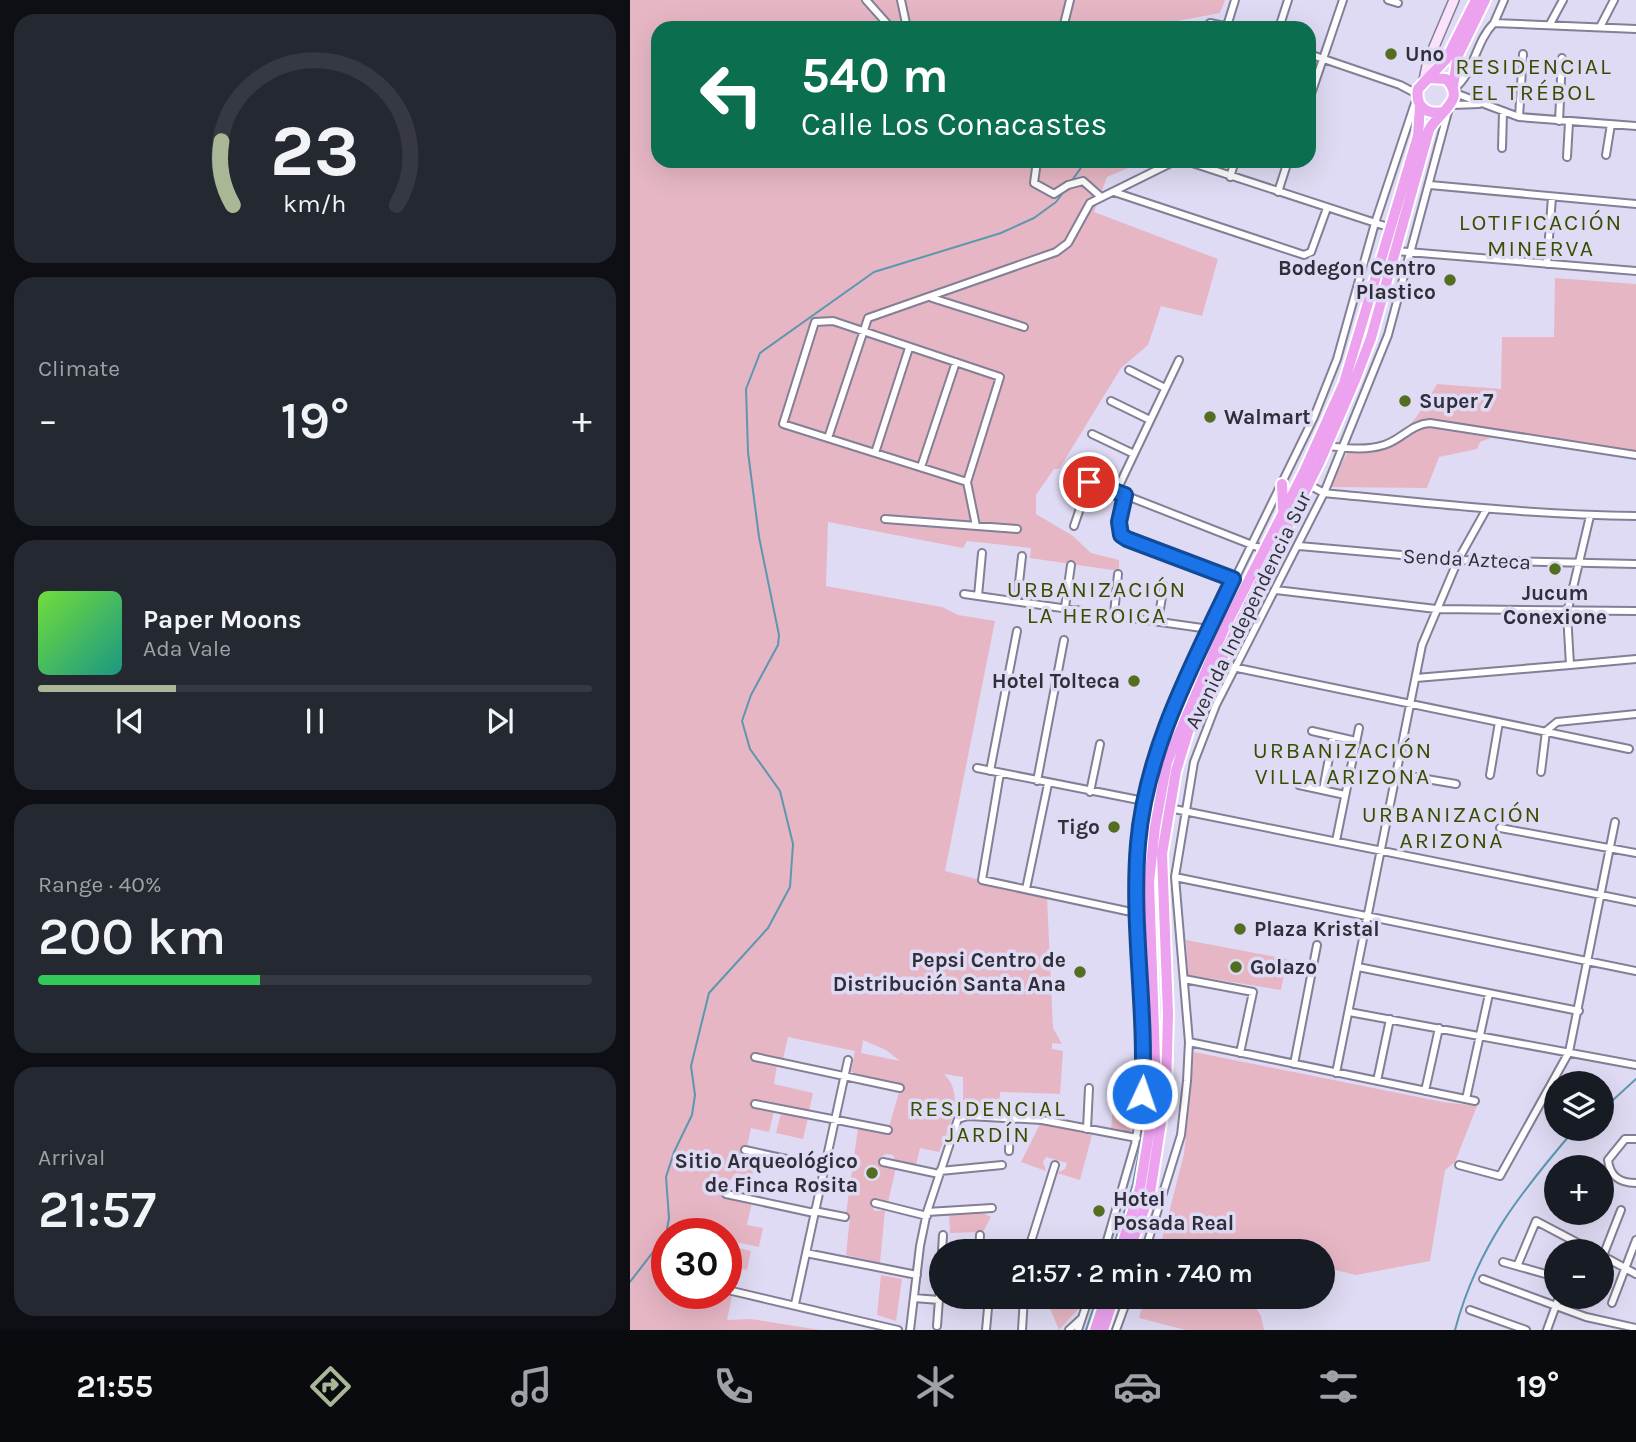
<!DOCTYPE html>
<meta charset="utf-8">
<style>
body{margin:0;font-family:Karla,sans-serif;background:#242831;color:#f1f3f6;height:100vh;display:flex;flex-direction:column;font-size:26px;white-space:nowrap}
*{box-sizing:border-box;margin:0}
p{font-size:23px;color:#9ea1a6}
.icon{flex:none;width:38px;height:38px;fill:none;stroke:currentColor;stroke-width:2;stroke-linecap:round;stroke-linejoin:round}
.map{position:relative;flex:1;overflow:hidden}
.panel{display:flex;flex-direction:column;gap:14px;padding:14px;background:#0d0f14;width:630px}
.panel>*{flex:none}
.banner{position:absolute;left:21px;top:21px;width:665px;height:147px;border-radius:21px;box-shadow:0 7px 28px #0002;background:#0b6e4f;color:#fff;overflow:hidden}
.controls{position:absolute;left:914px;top:1071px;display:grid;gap:14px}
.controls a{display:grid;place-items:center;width:70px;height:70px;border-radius:50%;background:#171b24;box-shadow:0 7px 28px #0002;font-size:35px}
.speed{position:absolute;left:21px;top:1218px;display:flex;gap:14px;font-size:35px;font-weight:700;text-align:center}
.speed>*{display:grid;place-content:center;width:91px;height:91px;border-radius:50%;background:#171b24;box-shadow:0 7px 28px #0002;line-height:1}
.speed .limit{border:10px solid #d22;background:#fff;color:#111}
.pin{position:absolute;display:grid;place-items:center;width:60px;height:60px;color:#fff;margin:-30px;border:4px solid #fff;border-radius:50%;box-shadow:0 2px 7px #0007}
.me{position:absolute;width:77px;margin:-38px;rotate:3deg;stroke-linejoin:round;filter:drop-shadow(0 0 5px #0008)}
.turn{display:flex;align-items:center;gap:24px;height:147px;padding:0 35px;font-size:32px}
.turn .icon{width:91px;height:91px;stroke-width:2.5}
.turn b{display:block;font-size:49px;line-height:60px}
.big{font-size:52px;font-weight:600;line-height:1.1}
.panel .tile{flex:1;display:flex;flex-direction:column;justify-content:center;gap:10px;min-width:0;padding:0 24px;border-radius:21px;background:#242831}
.panel .dial{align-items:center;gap:0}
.dial svg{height:182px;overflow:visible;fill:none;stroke:#363941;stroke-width:7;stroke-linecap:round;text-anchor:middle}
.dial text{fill:#f1f3f6;stroke:none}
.song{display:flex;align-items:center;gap:21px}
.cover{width:84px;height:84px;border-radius:10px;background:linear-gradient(135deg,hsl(100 70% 55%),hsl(170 70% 35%))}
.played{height:7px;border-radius:4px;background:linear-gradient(90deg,#aab796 25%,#363941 25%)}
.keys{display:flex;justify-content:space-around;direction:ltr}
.heat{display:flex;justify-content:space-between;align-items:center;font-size:38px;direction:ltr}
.charge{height:10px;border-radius:5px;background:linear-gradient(90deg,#34c759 40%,#363941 0)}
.trip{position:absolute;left:299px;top:1239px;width:406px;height:70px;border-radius:35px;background:#171b24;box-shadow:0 7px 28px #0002;font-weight:600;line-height:70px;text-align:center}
.tabs{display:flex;height:112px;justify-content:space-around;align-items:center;background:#090b0e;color:#9ea1a6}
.tabs .icon{width:49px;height:49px}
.tabs .selected{color:#aab796}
.tabs b{font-size:32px;color:#f1f3f6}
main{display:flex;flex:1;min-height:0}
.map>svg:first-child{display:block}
.green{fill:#e7b6c5;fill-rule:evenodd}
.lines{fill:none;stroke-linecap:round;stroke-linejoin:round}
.stream{stroke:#5c97af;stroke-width:2}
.street-casing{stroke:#827f96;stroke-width:10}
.secondary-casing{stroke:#827f96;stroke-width:12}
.highway-casing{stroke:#fff;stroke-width:14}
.street{stroke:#fff;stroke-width:6}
.secondary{stroke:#fae3fa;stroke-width:9}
.highway{stroke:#eda2ef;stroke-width:10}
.route-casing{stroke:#114b97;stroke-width:18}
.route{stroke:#1a73e8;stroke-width:12}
.poi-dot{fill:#546e21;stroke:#dfdbf4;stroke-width:2.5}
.labels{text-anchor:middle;stroke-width:7;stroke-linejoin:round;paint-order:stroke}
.poi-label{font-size:21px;font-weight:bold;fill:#302f39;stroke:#dfdbf4;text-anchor:start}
.street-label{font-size:21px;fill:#302f39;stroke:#dfdbf4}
.neighbourhood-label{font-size:23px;letter-spacing:2px;fill:#384e00;stroke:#dfdbf4}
</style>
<main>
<section class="panel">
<div class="tile dial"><svg viewBox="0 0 100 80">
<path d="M14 69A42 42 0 1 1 86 69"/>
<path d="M14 69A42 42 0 0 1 9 41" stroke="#aab796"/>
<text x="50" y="56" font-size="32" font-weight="700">23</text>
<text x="50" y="72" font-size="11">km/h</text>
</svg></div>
<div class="tile"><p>Climate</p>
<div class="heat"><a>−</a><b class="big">19°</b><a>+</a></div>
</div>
<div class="tile">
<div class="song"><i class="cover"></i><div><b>Paper Moons</b><p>Ada Vale</p></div></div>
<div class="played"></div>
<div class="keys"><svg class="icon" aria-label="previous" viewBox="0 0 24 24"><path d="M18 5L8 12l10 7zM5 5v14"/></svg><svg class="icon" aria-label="pause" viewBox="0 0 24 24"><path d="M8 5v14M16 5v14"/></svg><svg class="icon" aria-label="next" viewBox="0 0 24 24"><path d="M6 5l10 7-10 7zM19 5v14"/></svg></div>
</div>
<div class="tile"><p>Range · 40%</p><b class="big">200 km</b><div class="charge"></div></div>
<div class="tile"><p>Arrival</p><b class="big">21:57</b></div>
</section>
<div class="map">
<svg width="1006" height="1330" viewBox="0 0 1006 1330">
<rect width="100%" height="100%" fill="#dfdbf4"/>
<path class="green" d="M0,0H595L590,13L547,21L544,28H28V161H514L477,177L464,212L588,259L572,316L531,306L518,345L491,368L429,469H424L406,495V514L443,536L461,553L489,560V571L400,558L401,548L337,541L333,548L198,522L196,586L312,607L328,615L365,621L315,871L417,897L423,1028L432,1044L422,1043V1049L433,1051L430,1094L370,1092L369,1114L333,1112V1077L314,1074C336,1095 319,1128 309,1152L290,1148L286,1165L265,1160L263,1155L256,1154L251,1157L250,1164L266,1168L258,1202L243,1198L241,1206L245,1211L255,1210L250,1263L216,1255L220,1216L216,1214L228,1128L257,1134L271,1085L221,1072L225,1051L158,1037L153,1059L129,1054L126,1057L125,1060L147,1065L144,1084L183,1093L179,1111L126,1101L125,1107L144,1111L139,1132L121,1128L117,1147L126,1155L122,1176L106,1173L98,1183L95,1197L122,1202L117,1225L133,1228L129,1247L96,1240V1234H37V1293H96V1245L121,1251L117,1270L108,1268L97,1320L121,1319L190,1330H0ZM233,1040L256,1050L270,1061L231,1053Z
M925,278L1006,284V455L871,434L850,442L847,449L809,457L797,488L699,487L722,444C730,448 735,446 744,445C778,438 790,412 807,384L871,389L872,337H924Z
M556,940L657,959L651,990L558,975Z
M564,1052L813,1102L847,1106L825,1162L815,1170L800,1261L726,1275L693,1267V1251H529L554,1154Z
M484,1093L508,1094L500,1133L481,1130Z
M151,1113L178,1118L173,1139L146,1133Z
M410,1124L462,1135L450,1180L427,1173L435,1169L437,1163L416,1157L413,1162L416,1171L391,1162Z
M352,1212L361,1217L353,1232L320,1233L319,1213Z
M251,1275L272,1279L266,1321L247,1315Z
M515,1297H619L631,1316L634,1330H556L509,1318Z
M421,1300L449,1308L429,1330L420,1308Z"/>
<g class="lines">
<path class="stream" d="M440,183L456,161
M971,1111L1006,1079
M482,1251L503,1184L517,1110
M0,1282L36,1235L39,1218L36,1177L44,1152L62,1115L65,1095L61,1066L79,993L138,928L160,887L163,844L150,791L120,749L112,721L121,695L148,645L149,635L129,537L118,452L116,389L130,353L244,272L371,233L404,218L426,202L435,190
M456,1330L467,1297
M825,1330C847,1247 890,1193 945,1129"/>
<g class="street-casing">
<path id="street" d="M236,0L261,28
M271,0L277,28
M758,0L768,3
M864,23L874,0
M920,24L933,0
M597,26L605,0
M970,27L984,0
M433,28L440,0
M575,28L580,23L604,28
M649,28L658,0
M679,54L770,85L787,94
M824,89C845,72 845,42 864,23L1006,29
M825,93L889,117L1006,126
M679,100L713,0
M822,105L849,104
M889,117L893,54
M929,121L932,58
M872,148L873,112
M976,155L981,124
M937,157L939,122
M407,161L404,183L424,194L438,185L453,181L471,197
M556,161L761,228
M600,177L605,161
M800,185L1006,204
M484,192L674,255L681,252L697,208
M648,192L658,161
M766,251L1006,271
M917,264L922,197
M302,298L394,327
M499,370L535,388
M481,401L520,420
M462,434L504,454
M198,438L238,318L426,252L438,243L460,203L545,161
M697,446C716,448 735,451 754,445C771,440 781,424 800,423L1006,455
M245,453L279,348
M291,467L326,362
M446,476L635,550
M337,482L153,424L185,322L203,321L370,377L337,482L346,526
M679,485L694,493C798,503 901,515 1006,516
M486,492L549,360
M495,495L489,522L491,535L497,539L603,579
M255,519L387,529
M444,526L459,482
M669,546L828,560L1006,564
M646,590L806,609L1006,611
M334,594L593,631
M348,596L352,553
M387,601L392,556
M435,607L441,565
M484,614L488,574
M528,620L534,586
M588,664L999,749
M940,665L1006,659
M786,678L940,665L937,613L960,516
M682,731L726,741
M347,768L529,804
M360,771L387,631
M911,772L916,731L927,722L1006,714
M370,773L352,880L520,916
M767,774L826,784
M860,775L869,722
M407,781L434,640
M669,785L715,795
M693,790L703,736
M460,792L470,744
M539,808L1006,902
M870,828L1006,853
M706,841L729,728
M545,877L1006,971
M396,889L418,784
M728,967L949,1011
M554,979L623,992L610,1053
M719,1012L1006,1065
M559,1042L845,1101
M125,1057L270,1088
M664,1064L687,945
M706,1073L792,645L828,560L856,510
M747,1081L760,1019
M795,1091L809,1028
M836,1099L859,994
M125,1104L258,1130
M457,1129L459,1088
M1006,1139H995L978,1160C980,1177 990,1183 1006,1183
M115,1150L193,1167
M379,1151L380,1118
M253,1162L309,1174
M829,1165L870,1176L939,1052L985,822
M310,1171L372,1165
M96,1194L184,1213
M245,1203L297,1216
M184,1211L215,1217
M297,1212L362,1208
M312,1251L313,1235
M349,1251L350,1235
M398,1251L425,1165
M474,1251L505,1144L511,1109L514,1026L507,891L508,843L525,761L554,683L684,417L707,359L745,223L787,97
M515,1251L551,1135L557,1081L559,1042L545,877L564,762L586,705L694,493L758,335L819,108
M176,1253L287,1275
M971,1255L1006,1274
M971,1261L991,1210
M873,1262L926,1277
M888,1264L906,1221L963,1251
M853,1279L956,1317L1006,1328
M102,1291L268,1330
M284,1298L309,1300
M982,1303L1006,1240
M165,1304L218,1060
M840,1310L896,1330
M307,1326L312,1259
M280,1330L290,1246L297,1212L328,1119L338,1116L412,1120L507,1138
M356,1330L359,1297
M392,1330L394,1297
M439,1330L451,1319
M448,1330L459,1297
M486,1330L498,1297
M917,1330L929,1297"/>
</g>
<g class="secondary-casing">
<path id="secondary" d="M794,80L798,61L824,0"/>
</g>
<g class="highway-casing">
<path id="highway" d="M823,86L828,55L855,0
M813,112C796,115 785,106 788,89L817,58L846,0
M652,484L653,509
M490,1251L510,1188L526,1091L519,882L525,827L537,762L593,631L674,472L714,383L788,136L790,106
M499,1251L520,1193L536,1090L538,1014L532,854L546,771L562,719L690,461L725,380L741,338L799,130C808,112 838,100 816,79L798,78
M465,1330L476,1297
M473,1330L484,1297"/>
</g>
<use href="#street" class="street"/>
<use href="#secondary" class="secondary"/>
<use href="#highway" class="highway"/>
</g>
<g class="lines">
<g class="route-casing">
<path id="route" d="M459,482L495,495L489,522L491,535L497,539L603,579C563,664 516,749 508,844C501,927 517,1010 512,1094"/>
</g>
<use href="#route" class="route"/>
</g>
<g class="poi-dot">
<circle cx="761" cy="54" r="7"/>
<circle cx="820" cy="280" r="7"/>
<circle cx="775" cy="401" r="7"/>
<circle cx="580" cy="417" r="7"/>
<circle cx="925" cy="569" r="7"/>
<circle cx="504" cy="681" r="7"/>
<circle cx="484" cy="827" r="7"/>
<circle cx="610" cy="929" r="7"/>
<circle cx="606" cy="967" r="7"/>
<circle cx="450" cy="972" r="7"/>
<circle cx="242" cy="1173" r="7"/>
<circle cx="469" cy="1211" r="7"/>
</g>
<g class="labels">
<g class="poi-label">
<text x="775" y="61">Uno</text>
<text x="806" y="275" text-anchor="end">Bodegon Centro<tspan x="806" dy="24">Plastico</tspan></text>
<text x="789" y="408">Super 7</text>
<text x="594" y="424">Walmart</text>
<text x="925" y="600" text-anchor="middle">Jucum<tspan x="925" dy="24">Conexione</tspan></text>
<text x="490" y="688" text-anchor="end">Hotel Tolteca</text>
<text x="470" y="834" text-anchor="end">Tigo</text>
<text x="624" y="936">Plaza Kristal</text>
<text x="436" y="967" text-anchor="end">Pepsi Centro de<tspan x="436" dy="24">Distribución Santa Ana</tspan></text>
<text x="620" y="974">Golazo</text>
<text x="228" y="1168" text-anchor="end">Sitio Arqueológico<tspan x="228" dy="24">de Finca Rosita</tspan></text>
<text x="483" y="1206">Hotel<tspan x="483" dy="24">Posada Real</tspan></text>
</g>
<g class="street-label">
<text transform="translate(837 559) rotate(3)" y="7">Senda Azteca</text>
<text transform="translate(618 610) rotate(-64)" y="7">Avenida Independencia Sur</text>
</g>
<g class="neighbourhood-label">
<text x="904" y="74">RESIDENCIAL<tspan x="904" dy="26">EL TRÉBOL</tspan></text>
<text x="911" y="230">LOTIFICACIÓN<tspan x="911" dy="26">MINERVA</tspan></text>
<text x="467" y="597">URBANIZACIÓN<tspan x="467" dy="26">LA HEROICA</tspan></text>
<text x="713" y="758">URBANIZACIÓN<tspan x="713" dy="26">VILLA ARIZONA</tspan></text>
<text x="822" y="822">URBANIZACIÓN<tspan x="822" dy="26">ARIZONA</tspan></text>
<text x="358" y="1116">RESIDENCIAL<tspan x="358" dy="26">JARDÍN</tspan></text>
</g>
</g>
</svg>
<div class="controls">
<a><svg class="icon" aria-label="layers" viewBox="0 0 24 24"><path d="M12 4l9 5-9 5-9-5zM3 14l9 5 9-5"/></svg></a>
<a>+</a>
<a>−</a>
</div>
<div class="speed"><div class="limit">30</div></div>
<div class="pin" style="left:459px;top:482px;background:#d93025"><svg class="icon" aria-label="arrive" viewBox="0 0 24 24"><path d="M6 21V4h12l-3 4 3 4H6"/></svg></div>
<svg class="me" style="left:512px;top:1094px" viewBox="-20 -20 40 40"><circle r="17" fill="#1a73e8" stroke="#fff" stroke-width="3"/><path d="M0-11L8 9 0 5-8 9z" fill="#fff"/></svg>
<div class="trip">21:57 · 2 min · 740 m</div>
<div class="banner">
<div class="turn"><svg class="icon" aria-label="left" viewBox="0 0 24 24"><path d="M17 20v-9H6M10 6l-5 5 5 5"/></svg><div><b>540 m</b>Calle Los Conacastes</div></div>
</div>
</div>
</main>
<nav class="tabs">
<b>21:55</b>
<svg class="icon selected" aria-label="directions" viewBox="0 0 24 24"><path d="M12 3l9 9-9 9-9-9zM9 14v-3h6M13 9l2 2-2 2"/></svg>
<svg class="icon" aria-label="music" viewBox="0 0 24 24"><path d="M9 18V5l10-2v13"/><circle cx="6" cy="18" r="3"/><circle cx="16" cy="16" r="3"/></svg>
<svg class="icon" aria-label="phone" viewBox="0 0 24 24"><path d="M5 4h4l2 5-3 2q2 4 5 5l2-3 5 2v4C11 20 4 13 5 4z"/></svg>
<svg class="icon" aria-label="climate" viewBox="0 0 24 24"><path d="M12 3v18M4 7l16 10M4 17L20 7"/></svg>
<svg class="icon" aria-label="car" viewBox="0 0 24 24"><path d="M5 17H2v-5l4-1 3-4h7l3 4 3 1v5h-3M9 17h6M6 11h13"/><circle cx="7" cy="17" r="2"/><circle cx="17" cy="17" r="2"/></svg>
<svg class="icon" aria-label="filters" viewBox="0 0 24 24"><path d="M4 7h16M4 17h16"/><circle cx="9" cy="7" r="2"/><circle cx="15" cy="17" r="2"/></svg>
<b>19°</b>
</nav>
